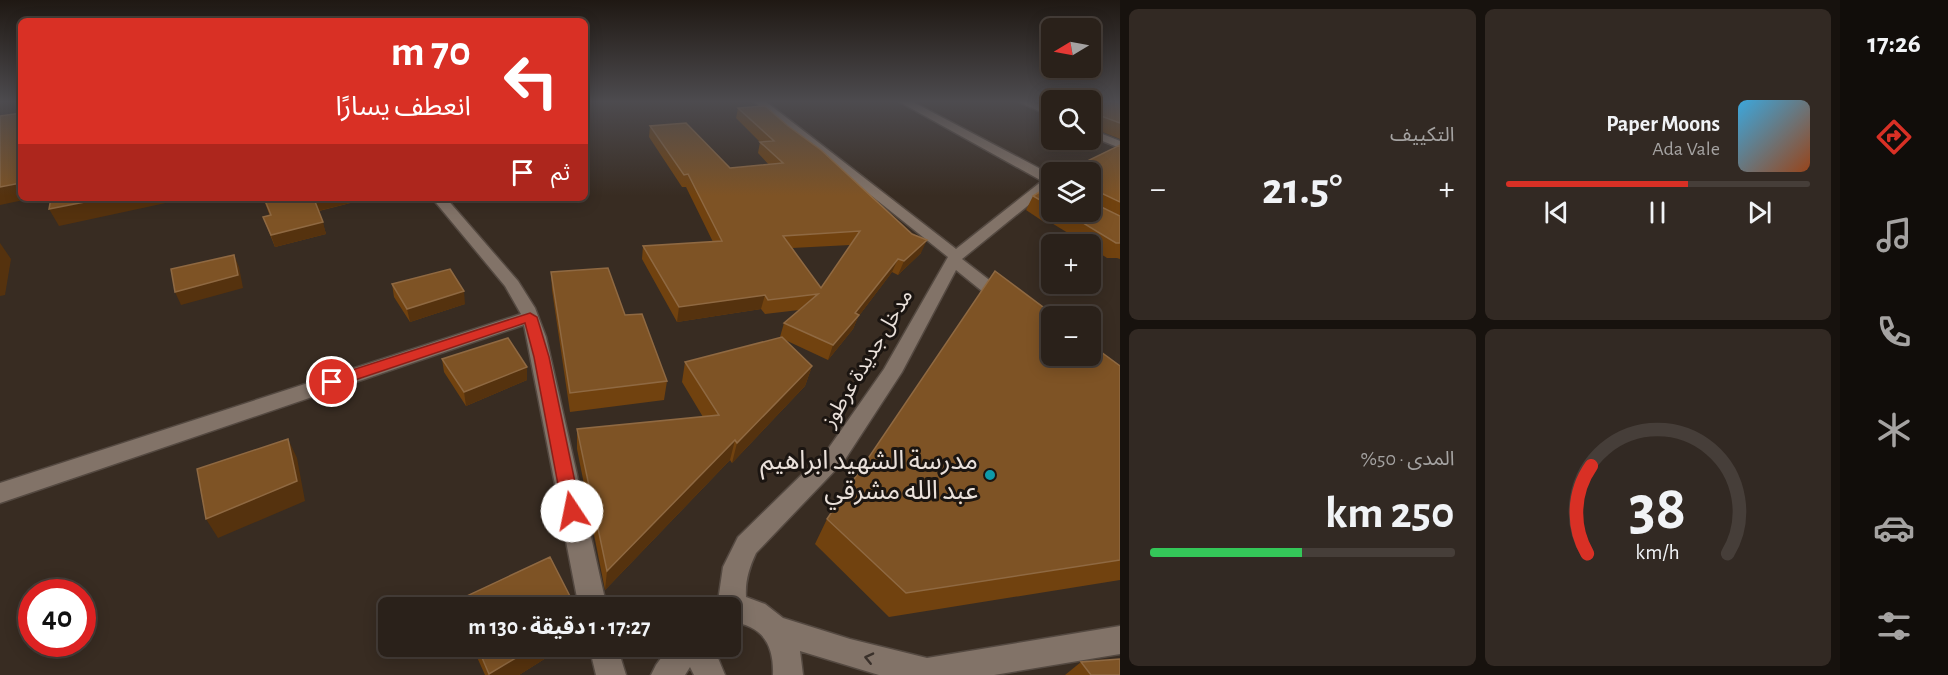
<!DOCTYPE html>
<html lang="ar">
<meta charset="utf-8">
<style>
body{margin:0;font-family:"Alegreya Sans","Noto Sans Arabic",sans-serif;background:#322923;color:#f1f3f6;direction:rtl;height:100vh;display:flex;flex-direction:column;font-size:22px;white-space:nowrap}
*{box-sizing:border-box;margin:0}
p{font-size:20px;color:#a5a3a2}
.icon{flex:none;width:33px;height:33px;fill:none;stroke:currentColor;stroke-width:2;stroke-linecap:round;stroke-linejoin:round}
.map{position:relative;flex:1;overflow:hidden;direction:ltr}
.details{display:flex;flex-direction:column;gap:9px;padding:9px;background:#17120e;width:720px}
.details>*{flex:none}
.guide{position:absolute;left:18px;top:18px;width:570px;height:183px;border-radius:9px;box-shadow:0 3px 15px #0003,0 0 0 2px #463e39;direction:rtl;background:#d93025;color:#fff;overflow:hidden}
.needle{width:39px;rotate:260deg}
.fabs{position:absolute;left:1041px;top:18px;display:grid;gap:12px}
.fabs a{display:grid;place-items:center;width:60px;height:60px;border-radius:9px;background:#2a211a;box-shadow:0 3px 15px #0003,0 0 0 2px #463e39;font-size:30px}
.speed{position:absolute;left:18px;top:579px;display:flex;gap:12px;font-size:30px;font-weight:700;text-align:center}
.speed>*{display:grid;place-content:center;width:78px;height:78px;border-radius:50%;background:#2a211a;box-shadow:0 3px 15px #0003,0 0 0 2px #463e39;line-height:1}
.speed .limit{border:9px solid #d22;background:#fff;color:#111}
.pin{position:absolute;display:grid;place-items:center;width:51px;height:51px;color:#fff;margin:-26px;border:3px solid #fff;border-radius:50%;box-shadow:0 2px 6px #0007}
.me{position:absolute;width:66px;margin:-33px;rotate:349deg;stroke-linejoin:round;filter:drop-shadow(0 0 4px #0008)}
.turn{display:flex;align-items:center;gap:21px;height:126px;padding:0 18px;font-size:27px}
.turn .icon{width:78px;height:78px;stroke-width:2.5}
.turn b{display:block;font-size:42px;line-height:51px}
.then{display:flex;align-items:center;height:57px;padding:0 18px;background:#0003;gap:12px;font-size:22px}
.big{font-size:45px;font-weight:700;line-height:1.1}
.details .card{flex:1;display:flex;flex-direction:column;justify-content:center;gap:9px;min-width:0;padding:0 21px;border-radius:9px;background:#322923}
.details .dial{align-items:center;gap:0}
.dial svg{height:156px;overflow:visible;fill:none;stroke:#463e39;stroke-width:7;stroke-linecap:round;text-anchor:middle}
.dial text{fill:#f1f3f6;stroke:none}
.song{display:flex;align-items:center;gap:18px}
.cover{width:72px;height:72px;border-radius:9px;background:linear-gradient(135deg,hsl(200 70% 55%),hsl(20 70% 35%))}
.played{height:6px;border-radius:3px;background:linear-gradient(90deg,#d93025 60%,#463e39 60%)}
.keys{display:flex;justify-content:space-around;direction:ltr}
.heat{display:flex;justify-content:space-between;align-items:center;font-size:33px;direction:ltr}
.charge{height:9px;border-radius:4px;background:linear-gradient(90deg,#34c759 50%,#463e39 0)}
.details .tiles{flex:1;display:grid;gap:9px;grid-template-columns:repeat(2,1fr)}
.trip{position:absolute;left:378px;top:597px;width:363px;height:60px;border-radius:9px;background:#2a211a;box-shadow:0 3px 15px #0003,0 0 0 2px #463e39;font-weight:700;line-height:60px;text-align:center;direction:rtl}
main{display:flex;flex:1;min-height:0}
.menu{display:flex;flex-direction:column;width:108px;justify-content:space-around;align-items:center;background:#110d0a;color:#a5a3a2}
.menu .icon{width:42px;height:42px}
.menu .selected{color:#d93025}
.menu b{font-size:27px;color:#f1f3f6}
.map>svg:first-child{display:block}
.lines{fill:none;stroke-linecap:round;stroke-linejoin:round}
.minor-casing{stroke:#544941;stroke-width:3}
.minor{fill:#827368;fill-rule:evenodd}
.wall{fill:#71420f;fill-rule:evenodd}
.shaded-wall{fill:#55320e}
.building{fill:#7e5325;stroke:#8f6942;stroke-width:1.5;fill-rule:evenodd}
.oneway{stroke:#3a312b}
.route{fill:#d93025;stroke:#8d1f18;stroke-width:1.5}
.culture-dot{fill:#0f9aa8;stroke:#1b1511;stroke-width:2}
.labels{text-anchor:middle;stroke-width:6;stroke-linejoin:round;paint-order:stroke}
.street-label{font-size:21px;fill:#eae1db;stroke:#1b1511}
.near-poi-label{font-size:26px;fill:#eae1db;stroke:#1b1511;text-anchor:end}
</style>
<main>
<nav class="menu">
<b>17:26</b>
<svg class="icon selected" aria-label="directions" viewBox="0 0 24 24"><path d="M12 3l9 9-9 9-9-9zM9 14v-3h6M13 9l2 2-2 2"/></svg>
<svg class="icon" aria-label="music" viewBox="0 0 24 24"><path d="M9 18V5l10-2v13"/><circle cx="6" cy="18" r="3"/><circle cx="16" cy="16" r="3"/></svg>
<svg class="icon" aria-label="phone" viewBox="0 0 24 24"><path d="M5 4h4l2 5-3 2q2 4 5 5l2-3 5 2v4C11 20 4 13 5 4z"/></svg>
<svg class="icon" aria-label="climate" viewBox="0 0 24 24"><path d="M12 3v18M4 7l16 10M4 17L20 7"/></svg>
<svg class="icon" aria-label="car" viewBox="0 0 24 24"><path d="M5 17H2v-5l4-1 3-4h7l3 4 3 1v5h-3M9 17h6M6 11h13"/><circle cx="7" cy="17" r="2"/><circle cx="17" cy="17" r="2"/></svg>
<svg class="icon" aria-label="filters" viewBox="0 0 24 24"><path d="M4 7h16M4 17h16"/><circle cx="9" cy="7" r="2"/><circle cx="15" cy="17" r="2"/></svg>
</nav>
<section class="details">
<div class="tiles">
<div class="card">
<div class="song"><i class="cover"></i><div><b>Paper Moons</b><p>Ada Vale</p></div></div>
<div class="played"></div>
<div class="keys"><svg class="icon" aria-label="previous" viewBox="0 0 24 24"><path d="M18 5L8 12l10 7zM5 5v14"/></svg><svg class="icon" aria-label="pause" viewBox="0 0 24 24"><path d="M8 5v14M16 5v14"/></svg><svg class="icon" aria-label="next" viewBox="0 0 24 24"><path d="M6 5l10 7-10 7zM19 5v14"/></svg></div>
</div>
<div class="card"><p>التكييف</p>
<div class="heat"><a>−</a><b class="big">21.5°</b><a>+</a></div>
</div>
<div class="card dial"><svg viewBox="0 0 100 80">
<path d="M14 69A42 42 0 1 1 86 69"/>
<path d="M14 69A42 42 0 0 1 16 24" stroke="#d93025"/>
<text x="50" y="56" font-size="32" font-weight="700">38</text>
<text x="50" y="72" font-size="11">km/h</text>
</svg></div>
<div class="card"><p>المدى · 50%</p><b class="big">250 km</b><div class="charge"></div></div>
</div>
</section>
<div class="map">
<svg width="1120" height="675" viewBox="0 0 1120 675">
<rect width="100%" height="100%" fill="#382c22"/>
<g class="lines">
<g class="minor-casing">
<path id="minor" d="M753,101H765L956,249L1042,181L898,101H911L1052,175V186L962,259L1010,296L1012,300L1010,304H998L956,270L902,372L844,461L756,553C749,568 745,581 746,597L765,604L783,618L850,639L927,658L1120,626V654L994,675H879L800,651L803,675H773C774,645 763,625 730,622V608H717L723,567L738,537L828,449L884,369L948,257Z
M1017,101H1031L1052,110V117Z
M1090,129L1120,141V148L1090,136Z
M432,198H446L518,281L535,308L546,337L607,608H579L524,325L0,503V483L521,314L505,286Z
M589,646H617L626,675H596Z
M670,646H713L725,675H694L690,667L685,675H651L656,665Z"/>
</g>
<use href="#minor" class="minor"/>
</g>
<path class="wall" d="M1034,101H1052V107Z
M1090,101H1120V139L1090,127Z
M738,108L921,253L898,275L892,272L858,317L853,329L828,360L783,339L812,366L805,386L732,463L730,460L605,590L577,449V429L703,417L682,382L685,362L781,338L780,337L784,323L799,310L765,314L761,309L677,322L642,259L643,246L713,242L686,187H682L649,137L650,126L730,168L769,165L758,153L760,142L736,118ZM850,245L821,288L792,248Z
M1120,145V259L1117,258H1107L1090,247V244H1086L1050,222H1044L1026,210L1033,196L1052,184V212H1090V172Z
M263,198H370L319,211L326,234L275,247L263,217L270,216Z
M551,272L625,315L667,381L664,400L570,412L552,290Z
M392,284L465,304L410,322L394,297Z
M442,359L527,367V380L466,406L444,372Z
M1120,366V580L889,617L815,544L827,519Z
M472,646H565L519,675H485Z
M1081,662L1120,675H1065Z"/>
<path class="shaded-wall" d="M21,183V198H33L0,205V187Z
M1099,192L1090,206L1091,197Z
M105,198H189L59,226L49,209Z
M320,198H370L318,211L314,199Z
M323,222L326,234L275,247L271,235Z
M927,240L921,253L898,275L904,261Z
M0,243L11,259L5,295L0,296Z
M234,255L239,267L243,288L181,305L175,292Z
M898,259L892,272L858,317L853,329L828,360L833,345L855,313Z
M464,291L465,304L410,322L407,309Z
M765,295L761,309L677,322L679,307Z
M812,366L805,386L732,463L737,443Z
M527,367V380L466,406L464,392Z
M288,439L297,458L305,501L218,538L206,519Z
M735,440L730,460L605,590L607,571Z
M536,646H565L519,675H490L489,674Z"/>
<path class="building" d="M1090,101H1114L1120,103V123L1090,112Z
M765,106L788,126L821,150L912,234L927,240L904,261L898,259L855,313L859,315L833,345L784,323L818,294L768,300L765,295L679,307L643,246L722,241L688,174L684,175L650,126L686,123L730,168L783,163L760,142L774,141L738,108ZM860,231L821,288L783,236Z
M21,113V183L0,187V116Z
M1120,145V202L1099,192L1096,196L1091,197L1093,203L1120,216V243H1116L1065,212H1090V172H1065Z
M1052,184V207L1033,196Z
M51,198H105L49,209Z
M264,198H320L314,199L323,222L271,235L263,217L271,215Z
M234,255L238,275L175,292L171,269Z
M608,268L625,315L642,314L667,381L570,393L551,272Z
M450,269L464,291L407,309L392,284Z
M995,271L1055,316H1052V356H1090V344L1120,366V560L906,593L827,519Z
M782,337L812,366L737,443L735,440L607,571L577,429L719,415L685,362Z
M508,338L527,367L464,392L442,359Z
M288,439L297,481L206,519L197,469Z
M550,557L576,608H459L456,601Z
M477,646H536L489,674Z
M1120,659V675H1091L1081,662Z"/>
<defs><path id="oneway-chevron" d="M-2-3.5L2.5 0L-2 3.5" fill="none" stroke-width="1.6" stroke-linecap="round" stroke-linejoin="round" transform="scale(1.5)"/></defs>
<use class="oneway" href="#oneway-chevron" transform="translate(869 658) rotate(-167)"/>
<linearGradient id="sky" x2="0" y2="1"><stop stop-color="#1f1813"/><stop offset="0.52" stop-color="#4d4b4f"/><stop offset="1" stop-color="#4d4b4f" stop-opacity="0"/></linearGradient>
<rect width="1120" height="196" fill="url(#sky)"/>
<path class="route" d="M530,313L537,317L549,357L581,511L579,516L572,518L566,516L563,511L534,357L525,323L337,386L332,387L325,382L327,378Z"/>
<circle class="culture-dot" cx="990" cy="475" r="6"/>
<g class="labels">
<g class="street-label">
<text transform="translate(867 358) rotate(-59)" y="7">مدخل جديدة عرطوز</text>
</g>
<g class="near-poi-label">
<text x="978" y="469">مدرسة الشهيد ابراهيم<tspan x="978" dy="30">عبد الله مشرقي</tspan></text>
</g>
</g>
</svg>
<div class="fabs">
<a><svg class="needle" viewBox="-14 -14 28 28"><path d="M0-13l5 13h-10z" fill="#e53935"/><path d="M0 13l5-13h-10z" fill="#a5a3a2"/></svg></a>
<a><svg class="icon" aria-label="search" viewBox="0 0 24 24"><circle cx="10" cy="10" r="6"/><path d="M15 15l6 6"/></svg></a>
<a><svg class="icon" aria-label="layers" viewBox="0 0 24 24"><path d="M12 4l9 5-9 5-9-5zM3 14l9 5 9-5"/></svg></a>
<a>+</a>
<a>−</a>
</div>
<div class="speed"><div class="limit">40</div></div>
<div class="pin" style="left:332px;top:382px;background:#d93025"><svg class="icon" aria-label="arrive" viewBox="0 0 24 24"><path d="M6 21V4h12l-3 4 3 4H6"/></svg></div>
<svg class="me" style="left:572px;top:511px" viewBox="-20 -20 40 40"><circle r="19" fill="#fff"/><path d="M0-13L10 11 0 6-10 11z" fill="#d93025"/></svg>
<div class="trip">17:27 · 1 دقيقة · 130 m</div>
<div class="guide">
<div class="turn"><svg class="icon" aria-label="left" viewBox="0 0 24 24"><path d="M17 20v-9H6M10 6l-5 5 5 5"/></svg><div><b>70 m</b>انعطف يسارًا</div></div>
<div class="then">ثم<svg class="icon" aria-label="arrive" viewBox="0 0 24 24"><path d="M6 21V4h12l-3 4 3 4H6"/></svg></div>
</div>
</div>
</main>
